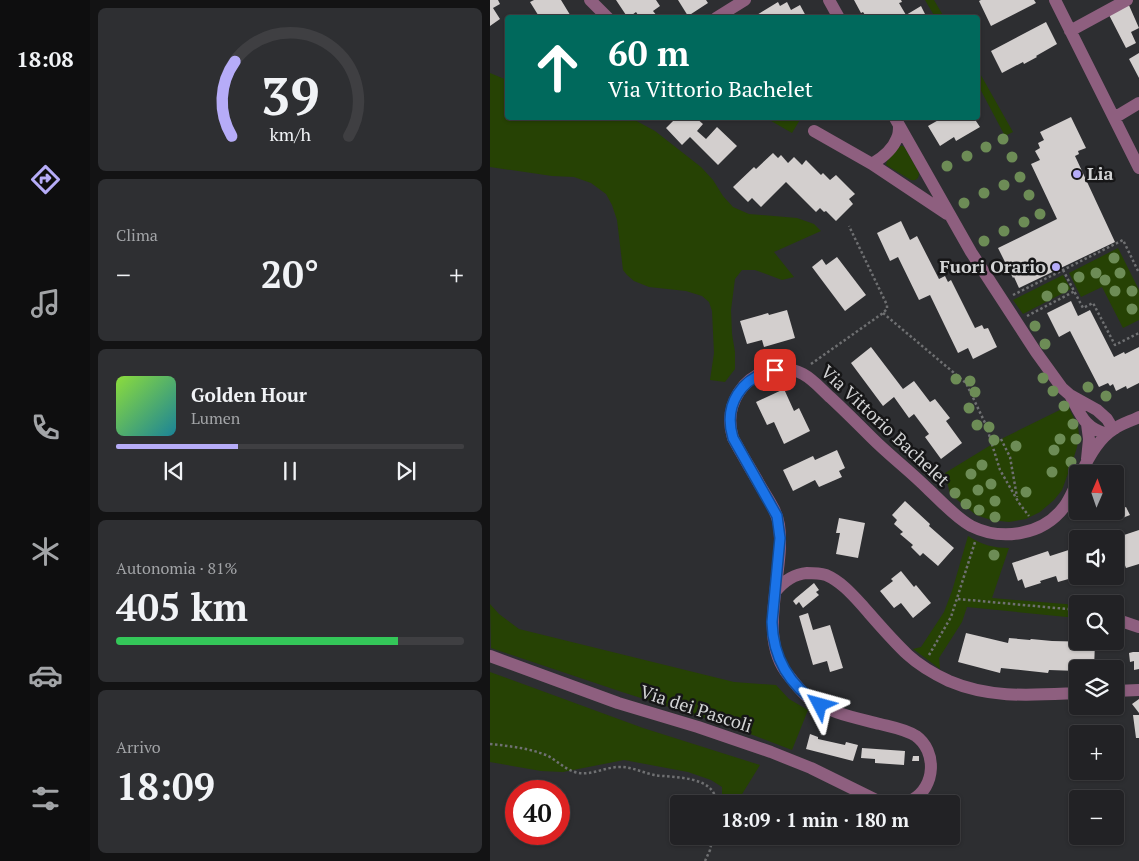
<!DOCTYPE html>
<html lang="it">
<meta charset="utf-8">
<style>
body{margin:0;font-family:"PT Serif",serif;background:#2e2f32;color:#f1f3f6;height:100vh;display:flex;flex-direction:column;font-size:19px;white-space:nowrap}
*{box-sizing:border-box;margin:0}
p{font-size:16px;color:#a2a4a7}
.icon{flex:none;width:28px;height:28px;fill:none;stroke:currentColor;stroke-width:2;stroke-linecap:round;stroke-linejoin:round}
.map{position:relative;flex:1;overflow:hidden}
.details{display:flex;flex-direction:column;gap:8px;padding:8px;background:#131314;width:400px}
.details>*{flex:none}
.guide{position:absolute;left:15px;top:15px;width:475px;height:105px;border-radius:5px;box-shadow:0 1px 4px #0004,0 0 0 1px #3f3f42;background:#00695c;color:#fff;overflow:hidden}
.needle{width:32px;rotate:2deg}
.tools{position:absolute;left:579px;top:465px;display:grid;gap:10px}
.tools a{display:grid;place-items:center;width:55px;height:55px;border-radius:5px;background:#222225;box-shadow:0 1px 4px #0004,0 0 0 1px #3f3f42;font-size:25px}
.speed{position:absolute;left:15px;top:780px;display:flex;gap:10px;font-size:25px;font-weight:700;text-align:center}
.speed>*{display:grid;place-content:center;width:65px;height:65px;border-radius:50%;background:#222225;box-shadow:0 1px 4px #0004,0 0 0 1px #3f3f42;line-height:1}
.speed .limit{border:8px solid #d22;background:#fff;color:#111}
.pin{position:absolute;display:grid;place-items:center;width:42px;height:42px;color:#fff;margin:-21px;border-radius:10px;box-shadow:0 2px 8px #0006}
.me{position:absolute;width:55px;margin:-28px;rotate:309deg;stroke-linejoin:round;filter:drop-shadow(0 0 4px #0008)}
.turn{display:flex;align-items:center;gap:18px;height:105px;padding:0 20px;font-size:22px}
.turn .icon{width:65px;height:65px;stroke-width:2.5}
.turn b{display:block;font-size:35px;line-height:42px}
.big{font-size:38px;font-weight:800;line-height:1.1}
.details .tile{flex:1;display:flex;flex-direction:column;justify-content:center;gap:8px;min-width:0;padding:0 18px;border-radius:8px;background:#2e2f32}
.details .dial{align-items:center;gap:0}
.dial svg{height:130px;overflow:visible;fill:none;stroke:#3f3f42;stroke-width:7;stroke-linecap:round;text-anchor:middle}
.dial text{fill:#f1f3f6;stroke:none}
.song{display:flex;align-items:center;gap:15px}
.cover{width:60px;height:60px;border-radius:8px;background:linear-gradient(135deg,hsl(90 70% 55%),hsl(190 70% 35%))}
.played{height:5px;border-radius:2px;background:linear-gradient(90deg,#b6acf8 35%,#3f3f42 35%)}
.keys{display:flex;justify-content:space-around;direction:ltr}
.heat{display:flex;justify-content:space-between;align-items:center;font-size:28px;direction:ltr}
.charge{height:8px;border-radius:4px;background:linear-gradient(90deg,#34c759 81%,#3f3f42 0)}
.trip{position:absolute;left:180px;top:795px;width:290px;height:50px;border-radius:5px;background:#222225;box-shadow:0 1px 4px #0004,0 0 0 1px #3f3f42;font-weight:800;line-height:50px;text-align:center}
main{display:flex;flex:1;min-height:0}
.dock{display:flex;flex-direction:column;width:90px;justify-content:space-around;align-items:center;background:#0e0e0f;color:#a2a4a7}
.dock .icon{width:35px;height:35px}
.dock .current{color:#b6acf8}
.dock b{font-size:22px;color:#f1f3f6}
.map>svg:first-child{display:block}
.green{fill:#264204}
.building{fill:#d3cfce}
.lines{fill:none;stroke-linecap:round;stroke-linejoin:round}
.path{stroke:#6f7072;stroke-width:2.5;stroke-dasharray:2.5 2.5;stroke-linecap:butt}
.minor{stroke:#8e5f7f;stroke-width:12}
.tree{fill:#6d8c56}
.route-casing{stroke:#114b97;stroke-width:12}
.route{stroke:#1a73e8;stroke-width:9}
.poi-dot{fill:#b6acf8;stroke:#161617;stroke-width:2}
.labels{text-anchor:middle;stroke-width:5;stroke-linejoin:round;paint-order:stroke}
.poi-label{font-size:18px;font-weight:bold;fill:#d2d3d4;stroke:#161617;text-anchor:start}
.street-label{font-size:18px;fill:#d2d3d4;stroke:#161617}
</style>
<main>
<nav class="dock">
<b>18:08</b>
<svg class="icon current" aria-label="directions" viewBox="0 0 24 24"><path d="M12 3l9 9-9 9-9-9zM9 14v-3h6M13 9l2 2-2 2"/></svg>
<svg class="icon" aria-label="music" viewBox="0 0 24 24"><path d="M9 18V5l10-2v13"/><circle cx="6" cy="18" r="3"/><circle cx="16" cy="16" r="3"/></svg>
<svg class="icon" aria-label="phone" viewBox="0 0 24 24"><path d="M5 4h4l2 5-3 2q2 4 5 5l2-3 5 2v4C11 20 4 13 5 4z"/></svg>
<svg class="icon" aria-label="climate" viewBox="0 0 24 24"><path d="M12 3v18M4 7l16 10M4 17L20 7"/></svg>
<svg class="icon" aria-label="car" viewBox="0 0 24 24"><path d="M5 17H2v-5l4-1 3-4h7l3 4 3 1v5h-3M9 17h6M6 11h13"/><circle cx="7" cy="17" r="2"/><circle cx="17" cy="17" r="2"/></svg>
<svg class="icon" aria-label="filters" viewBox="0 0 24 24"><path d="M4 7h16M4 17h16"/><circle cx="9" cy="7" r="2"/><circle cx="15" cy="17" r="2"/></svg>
</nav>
<section class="details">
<div class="tile dial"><svg viewBox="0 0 100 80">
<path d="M14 69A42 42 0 1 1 86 69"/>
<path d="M14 69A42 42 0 0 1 16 23" stroke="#b6acf8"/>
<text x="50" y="56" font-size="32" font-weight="700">39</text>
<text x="50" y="72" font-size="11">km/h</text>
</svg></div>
<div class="tile"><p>Clima</p>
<div class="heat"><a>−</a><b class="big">20°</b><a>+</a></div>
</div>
<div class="tile">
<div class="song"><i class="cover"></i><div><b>Golden Hour</b><p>Lumen</p></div></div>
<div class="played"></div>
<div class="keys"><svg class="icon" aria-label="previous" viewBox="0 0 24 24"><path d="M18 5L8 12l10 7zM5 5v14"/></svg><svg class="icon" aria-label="pause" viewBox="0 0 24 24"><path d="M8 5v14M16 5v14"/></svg><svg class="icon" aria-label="next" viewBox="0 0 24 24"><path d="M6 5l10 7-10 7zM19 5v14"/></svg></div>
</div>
<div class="tile"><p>Autonomia · 81%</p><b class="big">405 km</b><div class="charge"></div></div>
<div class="tile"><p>Arrivo</p><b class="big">18:09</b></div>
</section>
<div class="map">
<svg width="649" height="861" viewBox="0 0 649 861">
<rect width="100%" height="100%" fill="#2d2e31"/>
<path class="green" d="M435,0H444L454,17H445Z
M488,70L523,132L515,136L488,85Z
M0,73L17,80L18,118H141L165,131L211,167L223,180L233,196L243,207L259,214L307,218L324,224L331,231L284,252L304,277L292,280L265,270H252L245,279L241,310L242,334L245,352V369L235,382L220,380L224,353L222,311L219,302L212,296L196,291L159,287L144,281L137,275L133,270L127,220L122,205L116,194L101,183L84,177L62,176L0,167Z
M276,118H311L302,133Z
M410,146H413L415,148L429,173C429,179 426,181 421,180L396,165L397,161Z
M628,248L649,290V320L633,328L612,287L591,297L579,273Z
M573,275L581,289L533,314L523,300Z
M578,406L588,426L589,435L587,447L584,457L572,490L564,500L550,512L536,519L519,522L501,520L486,515L460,494L455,473L509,440Z
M478,536C492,545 504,548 519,548L502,598L587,605V618L477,607L472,622L449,658L450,669L423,649L431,647L454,612L462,591Z
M0,604L9,614L29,629L244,682L286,685L299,699L318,710L302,750L239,726L132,692L1,648Z
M0,672L153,728L270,765L246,804H232V787L221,780L198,772L134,760L73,772L51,771L0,762Z"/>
<path class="building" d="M0,0H8L10,4L3,8L10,19L0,26Z
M44,0H71L82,18H50L40,2Z
M126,0H166L170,6L163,11L167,16L165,18H150L146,12L138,18Z
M188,0H216L218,3L198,16Z
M364,0H411L412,2L409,3L416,15L431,6L437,18H377L373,12L371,13Z
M491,0H544L546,3L501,26L489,1Z
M288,2L290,6L297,2L301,10L310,5L317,18H262Z
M638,3L649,28L641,32L646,43L636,48L618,13Z
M556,22L567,44L546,56L547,57L534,64L533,62L512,73L501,51Z
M649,53V78L639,59Z
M581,117L596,148L588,151L589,154L585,156L625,242L529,288L524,277L523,278L508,248L567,219L541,164L550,160L545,151L550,148L548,143L554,140L550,132Z
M186,118H206L213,124L207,131L216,139L227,127L247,146L228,165L200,137L192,145L176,128Z
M452,118H484L490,127L466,141L464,137L450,146L438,126Z
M283,153L288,158L291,155L298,163L304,157L312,165L316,160L331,175L333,173L340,180L346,175L365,194L359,199L363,204L346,221L336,211L334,212L330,208L326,212L296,182L271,207L262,198L258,202L243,187L264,167L266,169Z
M411,221L420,240L427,236L449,279L455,276L458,282L461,280L485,328L492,325L494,329L498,328L507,347L483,359L478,348L468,353L440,295L429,300L408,257L400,261L387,233Z
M347,257L376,295L355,311L322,267L332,259L336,265Z
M581,301L588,316L600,310L624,357L634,352L635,354L649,347V383L637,389L636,386L626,391L623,384L620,386L618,383L609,387L580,331L569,337L557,313Z
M297,310L305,338L274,347L272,340L257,344L250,321L278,313L279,315Z
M381,347L413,389L424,381L440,402L445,399L460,418L456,421L472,443L451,459L435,437L439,434L424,414L419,418L404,397L393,406L361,363Z
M294,389L304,411L309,408L320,431L294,444L284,422L277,425L266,402Z
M347,450L355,468L349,471L352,477L329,487L325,480L303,491L293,470L323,456L325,460Z
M415,501L440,524L439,526L464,548L448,566L433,553L430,556L421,547L423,545L410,534L413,532L404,524L407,520L402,515Z
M636,507L640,515L630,519L627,510Z
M349,518L375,523L368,558L346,554L350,533H346Z
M649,530V564L636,568L625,538Z
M588,547V576L614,577L584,586L582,578L568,582L566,576L550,581L551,583L535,588L532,579L528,581L522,563L558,551L560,556Z
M411,571L424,587L426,585L441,603L423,618L411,603L404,608L390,591L403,581L401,579Z
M324,583L329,590L326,592L329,595L313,608L309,602L306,605L303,601L306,598Z
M318,613L323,630L340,625L353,668L340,672L337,661L323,665L309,616Z
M476,633L518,643L519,638L540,640L541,639L562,641L605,642L604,669H588V671L559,670L558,673L511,668L510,673L468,662Z
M643,652H649V669L644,670V661L640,662L639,653Z
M649,699V713L642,704Z
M643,715H649V738H646Z
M320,734L328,737V739L355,745L356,742L368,745L363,761L316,749Z
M372,748L415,751L414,765L385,763V759L371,758Z
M423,756H429V761H422Z"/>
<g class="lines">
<path class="path" d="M573,270L593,308L603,303L625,345L649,333
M523,295L633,240L649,273
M393,313L476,383L496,425L510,470L529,503
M537,316L585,291
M321,364L393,313L397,309V305L359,226
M511,439L520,457L527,497
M529,503L539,516
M468,599L588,610
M439,655L461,617L485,542
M0,744C19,746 38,748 56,755C67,760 76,771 89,773C101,775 114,768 127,767C140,766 151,772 164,775C183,778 227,775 226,804
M215,861L220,850L223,836"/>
<path class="minor" d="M100,0L118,18
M339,0L349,18
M565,0L649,168
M226,18L255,0
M580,31L637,0
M405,118L481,252L546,352L572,388L580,395L607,410L617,419L623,429
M624,118L649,103
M324,131L382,164L457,214
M382,164C392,158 403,149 407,138C409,134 409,129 409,126
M580,395C591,415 594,428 617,434
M597,424L599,439L597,459
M591,474C598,458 608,439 624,429C631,424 641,421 649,417
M285,592C293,582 303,574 317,573C323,573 329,573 336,575C350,581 361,593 371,604C386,621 401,639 418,655C430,666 444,674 459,681C501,699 543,695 588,693
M625,619L649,627
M0,656L128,703L208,727L281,752L321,768L386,800L398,804
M625,691L649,690
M412,804C415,803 419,802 422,800C446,787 447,751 426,736C415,729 402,727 390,724C367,718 338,713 319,698C311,692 305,683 299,676C265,636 296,572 289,525C287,511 278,499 271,487C262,471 252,455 243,438C238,422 240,406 249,392C262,372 291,362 313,374C324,380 332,390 341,398C355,411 369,425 382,438C400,456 420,471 438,489C451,501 465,517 481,526C511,541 552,536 574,507C580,499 583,490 588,481"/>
</g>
<g class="tree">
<circle cx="513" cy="139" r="5.5"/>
<circle cx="496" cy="147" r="5.5"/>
<circle cx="477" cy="156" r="5.5"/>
<circle cx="522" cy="157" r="5.5"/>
<circle cx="457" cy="166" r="5.5"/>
<circle cx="530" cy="177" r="5.5"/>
<circle cx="514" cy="185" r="5.5"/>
<circle cx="494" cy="193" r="5.5"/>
<circle cx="539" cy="195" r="5.5"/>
<circle cx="474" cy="203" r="5.5"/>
<circle cx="550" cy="214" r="5.5"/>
<circle cx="534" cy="222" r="5.5"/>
<circle cx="514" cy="231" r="5.5"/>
<circle cx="494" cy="241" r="5.5"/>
<circle cx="624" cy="258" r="5.5"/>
<circle cx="606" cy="273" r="5.5"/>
<circle cx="630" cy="273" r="5.5"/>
<circle cx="589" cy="277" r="5.5"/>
<circle cx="615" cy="280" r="5.5"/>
<circle cx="573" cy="288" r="5.5"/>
<circle cx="625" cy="291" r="5.5"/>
<circle cx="642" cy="291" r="5.5"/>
<circle cx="557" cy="296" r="5.5"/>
<circle cx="642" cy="309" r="5.5"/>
<circle cx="545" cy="326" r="5.5"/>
<circle cx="555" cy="344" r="5.5"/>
<circle cx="553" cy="378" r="5.5"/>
<circle cx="466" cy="379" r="5.5"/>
<circle cx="480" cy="381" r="5.5"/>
<circle cx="598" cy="387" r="5.5"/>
<circle cx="563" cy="391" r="5.5"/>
<circle cx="485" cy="392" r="5.5"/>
<circle cx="616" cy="396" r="5.5"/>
<circle cx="574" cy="406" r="5.5"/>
<circle cx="479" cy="408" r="5.5"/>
<circle cx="583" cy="424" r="5.5"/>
<circle cx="487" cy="425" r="5.5"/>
<circle cx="499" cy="427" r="5.5"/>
<circle cx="570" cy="439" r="5.5"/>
<circle cx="586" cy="439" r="5.5"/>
<circle cx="504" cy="440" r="5.5"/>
<circle cx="526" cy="446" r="5.5"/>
<circle cx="564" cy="450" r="5.5"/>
<circle cx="581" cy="462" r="5.5"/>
<circle cx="492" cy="465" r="5.5"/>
<circle cx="562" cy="472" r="5.5"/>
<circle cx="481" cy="474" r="5.5"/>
<circle cx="501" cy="484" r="5.5"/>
<circle cx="488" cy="490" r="5.5"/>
<circle cx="536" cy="492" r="5.5"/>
<circle cx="465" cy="493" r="5.5"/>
<circle cx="505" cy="501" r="5.5"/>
<circle cx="476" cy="504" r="5.5"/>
<circle cx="489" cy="510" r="5.5"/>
<circle cx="505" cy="517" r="5.5"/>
<circle cx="504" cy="555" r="5.5"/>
</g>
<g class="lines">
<g class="route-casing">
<path id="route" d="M285,370C251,377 233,405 243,438L287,516L290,538L282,622C283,659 300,686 330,705"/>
</g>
<use href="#route" class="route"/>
</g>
<g class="poi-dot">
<circle cx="587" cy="174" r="5"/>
<circle cx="566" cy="267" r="5"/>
</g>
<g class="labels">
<g class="poi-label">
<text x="597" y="180">Lia</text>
<text x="556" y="273" text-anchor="end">Fuori Orario</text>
</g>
<g class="street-label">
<text transform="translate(395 426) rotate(43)" y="6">Via Vittorio Bachelet</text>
<text transform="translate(206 709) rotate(18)" y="6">Via dei Pascoli</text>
</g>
</g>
</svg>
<div class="tools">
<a><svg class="needle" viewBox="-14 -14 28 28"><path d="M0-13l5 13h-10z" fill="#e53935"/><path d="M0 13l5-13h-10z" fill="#a2a4a7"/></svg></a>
<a><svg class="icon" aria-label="sound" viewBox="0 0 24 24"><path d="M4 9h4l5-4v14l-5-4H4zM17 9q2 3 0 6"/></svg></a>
<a><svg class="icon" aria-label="search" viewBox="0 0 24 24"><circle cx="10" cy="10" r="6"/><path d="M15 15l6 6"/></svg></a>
<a><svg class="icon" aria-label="layers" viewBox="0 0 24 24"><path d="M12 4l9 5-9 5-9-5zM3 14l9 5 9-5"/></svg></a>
<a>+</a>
<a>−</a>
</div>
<div class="speed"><div class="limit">40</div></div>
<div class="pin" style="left:285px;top:370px;background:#d93025"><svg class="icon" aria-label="arrive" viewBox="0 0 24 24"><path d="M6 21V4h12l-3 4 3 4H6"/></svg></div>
<svg class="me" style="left:330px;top:705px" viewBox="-20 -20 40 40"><path d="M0-17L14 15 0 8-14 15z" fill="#1a73e8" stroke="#fff" stroke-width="4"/></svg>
<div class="trip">18:09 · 1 min · 180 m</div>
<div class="guide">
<div class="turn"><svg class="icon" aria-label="ahead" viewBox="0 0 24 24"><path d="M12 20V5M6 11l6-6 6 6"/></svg><div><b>60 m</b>Via Vittorio Bachelet</div></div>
</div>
</div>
</main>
